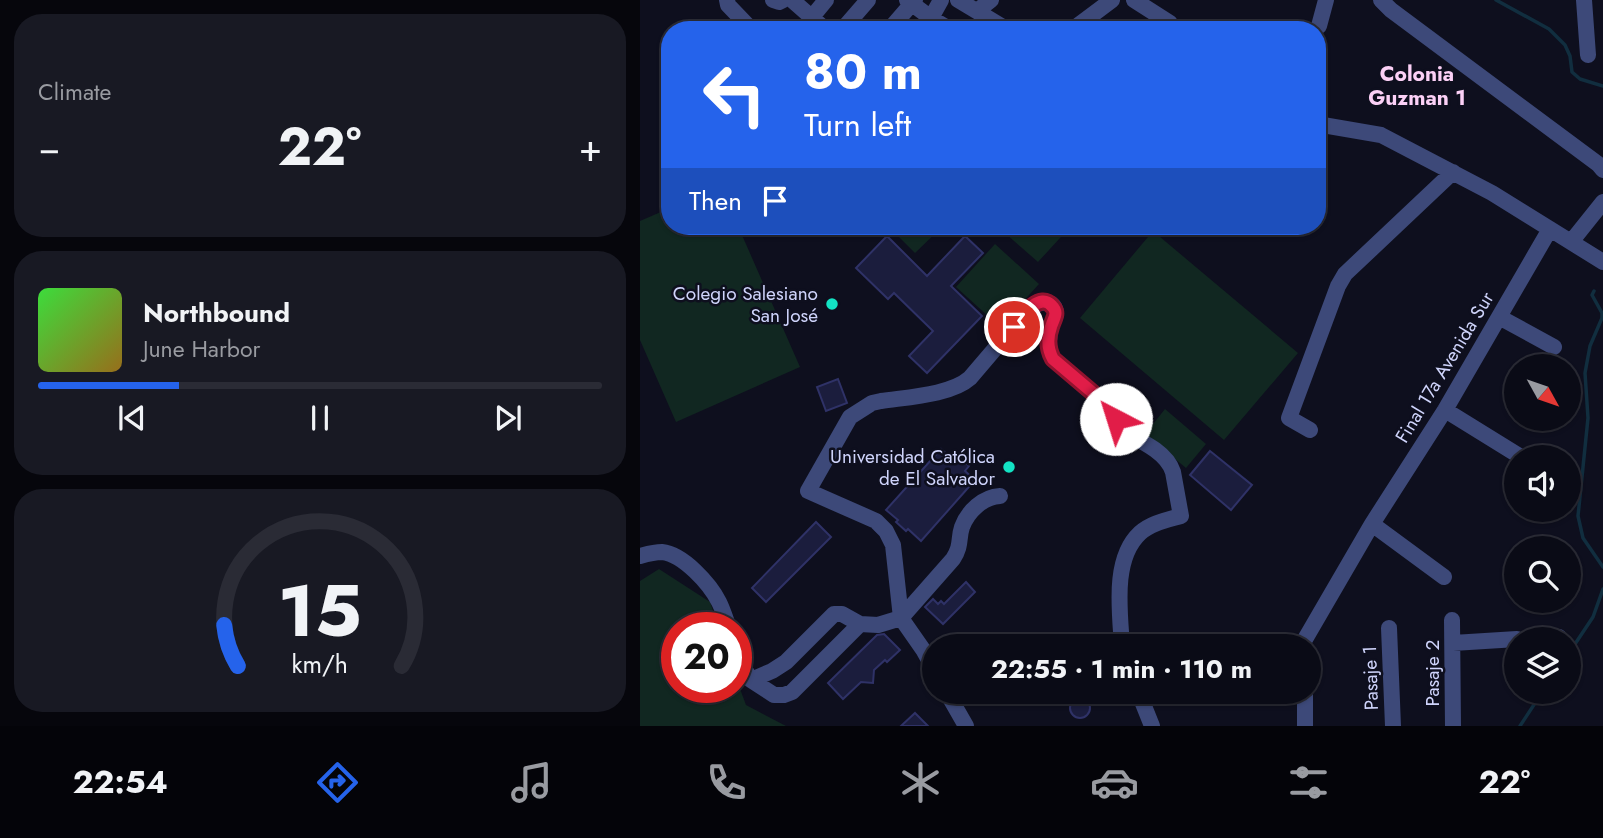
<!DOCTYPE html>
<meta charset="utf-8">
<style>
body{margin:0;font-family:Jost,sans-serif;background:#181923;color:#f1f3f6;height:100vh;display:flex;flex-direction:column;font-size:26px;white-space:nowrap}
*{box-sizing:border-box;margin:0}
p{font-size:23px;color:#999ba1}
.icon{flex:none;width:38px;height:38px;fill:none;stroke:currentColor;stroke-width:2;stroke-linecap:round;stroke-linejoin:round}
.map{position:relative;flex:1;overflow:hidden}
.panel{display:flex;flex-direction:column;gap:14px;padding:14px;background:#06060c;width:640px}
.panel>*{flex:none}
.guide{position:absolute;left:21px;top:21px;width:665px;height:214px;border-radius:28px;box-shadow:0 2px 5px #0004,0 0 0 2px #2a2b35;background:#2563eb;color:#fff;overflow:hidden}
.needle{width:46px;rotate:130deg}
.controls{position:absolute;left:864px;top:354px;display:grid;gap:14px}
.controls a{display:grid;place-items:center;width:77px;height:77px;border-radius:50%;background:#0a0b16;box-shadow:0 2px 5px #0004,0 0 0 2px #2a2b35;font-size:35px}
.speed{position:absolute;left:21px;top:612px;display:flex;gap:14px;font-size:35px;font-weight:700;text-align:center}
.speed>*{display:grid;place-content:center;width:91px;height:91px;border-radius:50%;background:#0a0b16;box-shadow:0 2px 5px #0004,0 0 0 2px #2a2b35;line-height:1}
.speed .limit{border:10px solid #d22;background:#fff;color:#111}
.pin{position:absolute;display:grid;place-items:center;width:60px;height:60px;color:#fff;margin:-30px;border:4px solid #fff;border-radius:50%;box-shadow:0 2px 7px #0007}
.me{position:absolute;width:77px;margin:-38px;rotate:320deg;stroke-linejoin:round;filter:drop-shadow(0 0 5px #0008)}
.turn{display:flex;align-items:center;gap:24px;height:147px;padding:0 28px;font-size:32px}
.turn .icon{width:91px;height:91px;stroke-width:2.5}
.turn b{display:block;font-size:49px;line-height:60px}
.then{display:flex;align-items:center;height:66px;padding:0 28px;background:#0003;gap:14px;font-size:26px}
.big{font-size:52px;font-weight:700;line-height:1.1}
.panel .tile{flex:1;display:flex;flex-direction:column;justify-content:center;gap:10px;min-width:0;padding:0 24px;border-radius:28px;background:#181923}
.panel .dial{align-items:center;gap:0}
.dial svg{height:182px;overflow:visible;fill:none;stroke:#2a2b35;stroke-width:7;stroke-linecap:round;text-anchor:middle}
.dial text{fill:#f1f3f6;stroke:none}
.song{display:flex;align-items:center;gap:21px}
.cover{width:84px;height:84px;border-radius:10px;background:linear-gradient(135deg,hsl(120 70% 55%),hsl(40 70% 35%))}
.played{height:7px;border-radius:4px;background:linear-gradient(90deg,#2563eb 25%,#2a2b35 25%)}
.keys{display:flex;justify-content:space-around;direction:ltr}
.heat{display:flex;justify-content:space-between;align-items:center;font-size:38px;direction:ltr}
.trip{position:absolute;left:282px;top:634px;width:399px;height:70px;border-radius:35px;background:#0a0b16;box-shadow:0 2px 5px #0004,0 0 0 2px #2a2b35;font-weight:700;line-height:70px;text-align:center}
.menu{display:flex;height:112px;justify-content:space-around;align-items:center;background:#040409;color:#999ba1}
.menu .icon{width:49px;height:49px}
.menu .active{color:#2563eb}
.menu b{font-size:32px;color:#f1f3f6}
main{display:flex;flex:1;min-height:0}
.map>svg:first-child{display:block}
.green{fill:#112721}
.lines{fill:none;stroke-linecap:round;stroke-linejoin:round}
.stream{stroke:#112e3f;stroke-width:3.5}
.building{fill:#1b1d3d;stroke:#2f3267;stroke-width:2}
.minor{stroke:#3d4979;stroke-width:16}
.route-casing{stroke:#92132f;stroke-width:18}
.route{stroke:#e11d48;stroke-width:12}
.poi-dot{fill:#13e3c4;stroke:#0e0f1e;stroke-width:2.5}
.labels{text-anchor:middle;stroke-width:5;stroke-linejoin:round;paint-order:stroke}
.poi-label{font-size:19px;fill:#cfd4fb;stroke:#0e0f1e;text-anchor:end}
.street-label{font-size:19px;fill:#cfd4fb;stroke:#0e0f1e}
.neighbourhood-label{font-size:21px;font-weight:bold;fill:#fbd0f6;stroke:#0e0f1e}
</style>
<main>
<section class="panel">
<div class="tile"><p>Climate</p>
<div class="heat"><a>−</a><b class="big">22°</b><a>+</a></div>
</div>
<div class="tile">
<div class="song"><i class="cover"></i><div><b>Northbound</b><p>June Harbor</p></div></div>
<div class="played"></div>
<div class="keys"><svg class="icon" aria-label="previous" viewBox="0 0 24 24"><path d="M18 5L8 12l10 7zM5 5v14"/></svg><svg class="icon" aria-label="pause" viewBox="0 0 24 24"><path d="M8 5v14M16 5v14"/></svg><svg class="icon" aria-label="next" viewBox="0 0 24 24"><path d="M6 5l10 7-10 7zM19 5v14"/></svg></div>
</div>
<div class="tile dial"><svg viewBox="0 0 100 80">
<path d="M14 69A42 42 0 1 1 86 69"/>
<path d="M14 69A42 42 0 0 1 8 51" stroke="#2563eb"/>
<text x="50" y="56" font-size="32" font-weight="700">15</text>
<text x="50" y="72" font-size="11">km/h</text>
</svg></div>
</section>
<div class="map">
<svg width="963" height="726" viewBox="0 0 963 726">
<rect width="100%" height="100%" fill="#0e0f1e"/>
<path class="green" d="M30,208V226H98L160,367L36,422L0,340V221Z
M248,226H303L275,253Z
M357,226H431L398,262Z
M513,231L658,353L584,440L440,318Z
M355,244L399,284L360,327L316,287Z
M525,409L566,444L546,468L505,434Z
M19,569L70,602L79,628H37V688H96V678L106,705L146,726H0V581Z"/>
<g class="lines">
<path class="stream" d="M856,0L909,29L925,45L930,56L932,72L940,79L963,86
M954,291L952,295L962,313V318L950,346L945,373L948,418L938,516L943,538L963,567
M929,653L953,617L963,589
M880,726L903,691"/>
</g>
<path class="building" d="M247,236L287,276L325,236L343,253L311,286L342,316L287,373L269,356L293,331L254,293L248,299L216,268Z
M198,379L207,403L186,411L177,387Z
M301,449L310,457L314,453L329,466L325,471L335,480L281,541L268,529L266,531L256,522L258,520L246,510Z
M570,451L612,485L591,510L550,475Z
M176,522L191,537L126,602L112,588Z
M326,582L335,592L303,624L285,607L293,599L298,604L301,601L304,604Z
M244,634L260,650L247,662L245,660L234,670L233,683L221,682L203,699L188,683L237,635Z
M430 708a10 10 0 1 1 20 0a10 10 0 1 1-20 0Z
M275,713L288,726H261Z"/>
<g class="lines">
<path class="minor" d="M87,0L88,5L112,30
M133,0L139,2L143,0
M152,0L186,30
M267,0L291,18L311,30
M318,0L368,30
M494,0L530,23
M741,0L751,10L958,164L963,170
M944,0L948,55
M337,11L351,0
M172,17L186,0
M679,26L686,0
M202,30L228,0
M249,30L275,0
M280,30L291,18L301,0
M432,30L472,0
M677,124L741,135L852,193L963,262
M931,242L963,202
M859,317L914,347
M805,410L881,457
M670,430L649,418L698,286L705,274L813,172
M732,524L804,577
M0,556C7,554 15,552 22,552C43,554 70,584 79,602C83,610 86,620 89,628
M812,620L813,726
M749,628L753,726
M888,639L919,637
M813,643L877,639
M664,646V641L732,524L805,410L910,229
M96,649L101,663L111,680L134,695H144L152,692L220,624
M294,669L284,651L261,618L253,545L246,531L236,521L168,491L210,417L232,403L241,401C267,397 311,395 330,378L388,310C396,303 414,296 416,313C416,317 413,321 412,324C408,336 407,347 413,359L479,415L474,422L476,428C496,439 526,450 533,472L541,516C527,520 511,523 500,533C472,559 480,612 482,646
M111,680L132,671L146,662L194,614H202L220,624L238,625L261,618L313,559C322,545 318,539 322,527C328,511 343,497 360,496
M306,691L326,726
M498,691L512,726
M665,691V726"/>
</g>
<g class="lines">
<g class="route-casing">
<path id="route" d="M374,327C381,318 399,291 412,306C415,309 416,313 415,316C415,317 411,326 411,327C407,338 407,348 413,359L479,415L476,419"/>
</g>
<use href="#route" class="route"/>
</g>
<g class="poi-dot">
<circle cx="192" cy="304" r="7"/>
<circle cx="369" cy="467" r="7"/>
</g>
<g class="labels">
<g class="poi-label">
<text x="178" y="300">Colegio Salesiano<tspan x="178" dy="22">San José</tspan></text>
<text x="355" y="463">Universidad Católica<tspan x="355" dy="22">de El Salvador</tspan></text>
</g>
<g class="street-label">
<text transform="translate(804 367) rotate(-59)" y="7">Final 17a Avenida Sur</text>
<text transform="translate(792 673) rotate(-90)" y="7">Pasaje 2</text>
<text transform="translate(730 678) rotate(-92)" y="7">Pasaje 1</text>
</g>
<g class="neighbourhood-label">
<text x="777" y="81">Colonia<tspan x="777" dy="24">Guzman 1</tspan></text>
</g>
</g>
</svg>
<div class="controls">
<a><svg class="needle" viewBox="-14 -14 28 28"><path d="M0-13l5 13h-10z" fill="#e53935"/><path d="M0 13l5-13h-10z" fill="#999ba1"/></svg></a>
<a><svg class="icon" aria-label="sound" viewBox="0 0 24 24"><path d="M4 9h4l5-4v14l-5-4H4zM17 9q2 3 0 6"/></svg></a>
<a><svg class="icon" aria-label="search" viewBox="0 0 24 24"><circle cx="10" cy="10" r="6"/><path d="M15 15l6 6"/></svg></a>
<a><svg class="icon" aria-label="layers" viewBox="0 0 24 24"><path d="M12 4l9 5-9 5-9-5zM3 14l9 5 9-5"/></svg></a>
</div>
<div class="speed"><div class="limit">20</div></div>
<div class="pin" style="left:374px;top:327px;background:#d93025"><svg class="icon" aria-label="arrive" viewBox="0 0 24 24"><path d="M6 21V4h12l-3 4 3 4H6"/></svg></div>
<svg class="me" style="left:476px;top:419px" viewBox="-20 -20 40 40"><circle r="19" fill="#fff"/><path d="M0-13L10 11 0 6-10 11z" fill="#e11d48"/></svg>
<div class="trip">22:55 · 1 min · 110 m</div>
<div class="guide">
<div class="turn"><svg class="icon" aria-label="left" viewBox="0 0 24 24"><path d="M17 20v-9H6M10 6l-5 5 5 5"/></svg><div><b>80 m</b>Turn left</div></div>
<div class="then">Then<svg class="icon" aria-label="arrive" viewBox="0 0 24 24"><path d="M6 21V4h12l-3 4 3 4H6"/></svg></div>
</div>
</div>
</main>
<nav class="menu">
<b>22:54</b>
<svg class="icon active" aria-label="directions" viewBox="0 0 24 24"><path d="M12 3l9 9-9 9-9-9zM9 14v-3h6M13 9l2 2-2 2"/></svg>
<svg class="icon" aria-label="music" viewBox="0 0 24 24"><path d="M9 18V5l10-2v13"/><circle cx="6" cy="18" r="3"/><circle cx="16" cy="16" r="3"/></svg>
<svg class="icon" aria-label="phone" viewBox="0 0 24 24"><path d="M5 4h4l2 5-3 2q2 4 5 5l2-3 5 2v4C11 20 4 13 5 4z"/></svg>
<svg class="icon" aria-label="climate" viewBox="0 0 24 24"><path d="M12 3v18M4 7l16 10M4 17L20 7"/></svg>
<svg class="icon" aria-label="car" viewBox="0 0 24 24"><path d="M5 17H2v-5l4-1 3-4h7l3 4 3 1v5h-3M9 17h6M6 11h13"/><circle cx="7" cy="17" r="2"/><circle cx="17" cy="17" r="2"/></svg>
<svg class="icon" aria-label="filters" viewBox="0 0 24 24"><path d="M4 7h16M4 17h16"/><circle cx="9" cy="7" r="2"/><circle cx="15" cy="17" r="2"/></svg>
<b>22°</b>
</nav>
